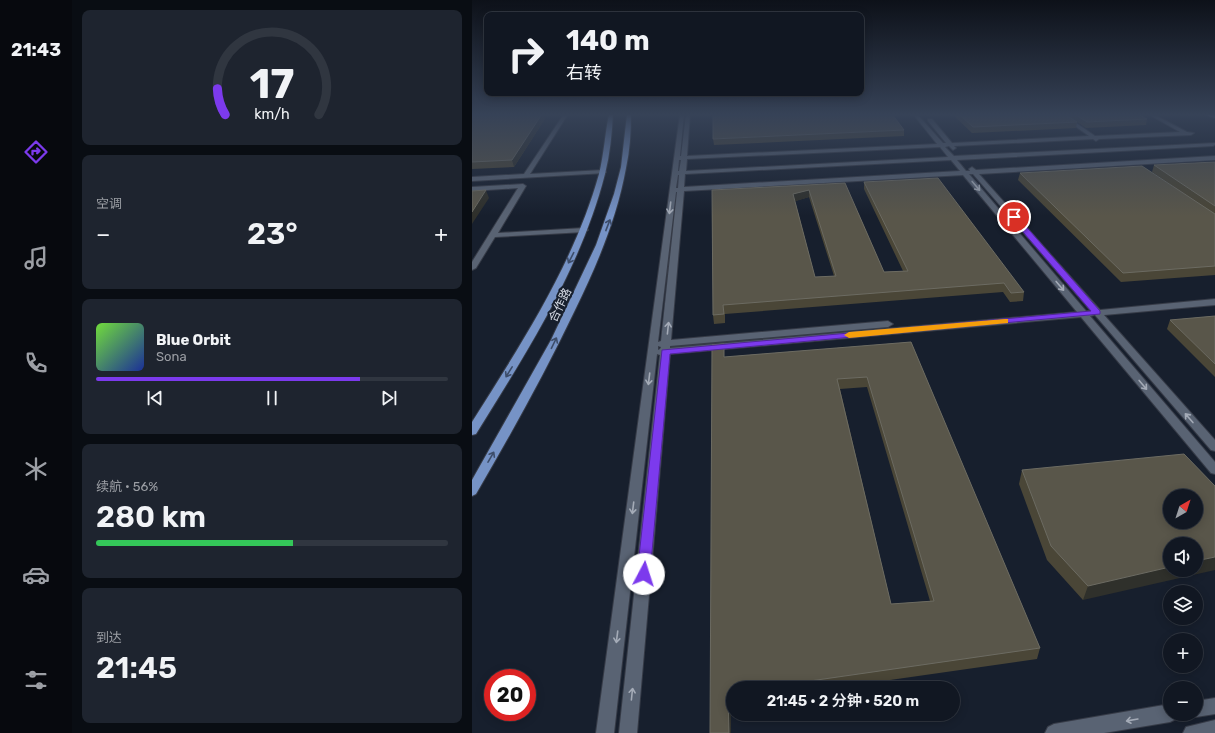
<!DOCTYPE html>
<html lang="zh">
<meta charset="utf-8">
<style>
body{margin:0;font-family:Rubik,"Noto Sans SC",sans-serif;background:#1e242f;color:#f1f3f6;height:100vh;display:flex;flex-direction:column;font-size:15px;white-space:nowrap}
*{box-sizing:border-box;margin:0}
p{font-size:13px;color:#9c9fa5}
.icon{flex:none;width:22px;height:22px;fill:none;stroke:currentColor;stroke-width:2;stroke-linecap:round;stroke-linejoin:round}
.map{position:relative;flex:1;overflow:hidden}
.drawer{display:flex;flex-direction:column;gap:10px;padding:10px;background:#090d13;width:400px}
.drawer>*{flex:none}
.top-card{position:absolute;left:12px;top:12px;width:380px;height:84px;border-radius:8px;box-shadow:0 2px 10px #0003,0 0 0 1px #303640;background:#111722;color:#f1f3f6;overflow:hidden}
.needle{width:26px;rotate:39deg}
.controls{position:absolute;left:691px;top:489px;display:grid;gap:8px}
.controls a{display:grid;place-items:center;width:40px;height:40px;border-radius:50%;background:#111722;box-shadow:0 2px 10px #0003,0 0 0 1px #303640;font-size:20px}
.speed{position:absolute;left:12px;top:669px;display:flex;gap:8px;font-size:20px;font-weight:700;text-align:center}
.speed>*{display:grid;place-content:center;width:52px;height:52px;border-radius:50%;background:#111722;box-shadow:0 2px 10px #0003,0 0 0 1px #303640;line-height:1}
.speed .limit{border:6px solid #d22;background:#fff;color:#111}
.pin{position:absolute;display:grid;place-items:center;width:34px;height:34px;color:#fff;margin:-17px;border:2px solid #fff;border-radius:50%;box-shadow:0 1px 4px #0007}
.me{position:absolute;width:44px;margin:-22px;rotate:5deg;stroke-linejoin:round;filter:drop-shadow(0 0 3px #0008)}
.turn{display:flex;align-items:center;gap:14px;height:84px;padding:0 16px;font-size:18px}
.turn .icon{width:52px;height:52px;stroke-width:2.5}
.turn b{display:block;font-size:28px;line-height:34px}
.big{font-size:30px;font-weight:600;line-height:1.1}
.drawer .card{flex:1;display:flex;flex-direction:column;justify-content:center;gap:6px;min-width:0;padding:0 14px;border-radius:8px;background:#1e242f}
.drawer .dial{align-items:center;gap:0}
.dial svg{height:104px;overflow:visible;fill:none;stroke:#303640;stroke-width:7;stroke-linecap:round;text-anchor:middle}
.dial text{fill:#f1f3f6;stroke:none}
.song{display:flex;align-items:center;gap:12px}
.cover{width:48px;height:48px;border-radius:6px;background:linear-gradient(135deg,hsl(100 70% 55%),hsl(230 70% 35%))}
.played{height:4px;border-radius:2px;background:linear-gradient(90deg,#7c3aed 75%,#303640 75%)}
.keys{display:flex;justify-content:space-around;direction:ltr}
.heat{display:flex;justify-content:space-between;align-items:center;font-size:22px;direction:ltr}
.charge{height:6px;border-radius:3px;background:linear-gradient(90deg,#34c759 56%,#303640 0)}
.trip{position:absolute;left:254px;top:681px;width:234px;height:40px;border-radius:20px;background:#111722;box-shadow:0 2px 10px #0003,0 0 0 1px #303640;font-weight:600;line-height:40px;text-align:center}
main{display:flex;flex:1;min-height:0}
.dock{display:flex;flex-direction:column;width:72px;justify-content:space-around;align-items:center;background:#07090e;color:#9c9fa5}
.dock .icon{width:28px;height:28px}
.dock .selected{color:#7c3aed}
.dock b{font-size:18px;color:#f1f3f6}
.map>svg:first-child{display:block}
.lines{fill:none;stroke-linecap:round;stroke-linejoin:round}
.minor-casing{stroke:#363b47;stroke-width:2}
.major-casing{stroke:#363b47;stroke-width:2}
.minor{fill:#596373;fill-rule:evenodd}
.major{fill:#7693c6;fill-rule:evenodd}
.wall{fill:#4a4637;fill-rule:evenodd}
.shaded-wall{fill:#2f302b}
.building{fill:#59564a;stroke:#6c6b62;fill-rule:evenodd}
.oneway{stroke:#a4abb7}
.oneway2{stroke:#3d4d6a}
.route{fill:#7c3aed;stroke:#51269a}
.slow{fill:#f59e0b}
.labels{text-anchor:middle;stroke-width:4;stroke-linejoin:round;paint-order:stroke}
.street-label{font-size:12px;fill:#d6dbe5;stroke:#171f2d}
</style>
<main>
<nav class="dock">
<b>21:43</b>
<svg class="icon selected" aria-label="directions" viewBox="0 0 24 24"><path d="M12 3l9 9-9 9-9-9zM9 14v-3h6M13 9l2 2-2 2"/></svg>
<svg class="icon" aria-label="music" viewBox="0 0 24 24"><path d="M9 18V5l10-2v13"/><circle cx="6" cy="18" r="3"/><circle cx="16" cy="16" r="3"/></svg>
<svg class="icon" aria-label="phone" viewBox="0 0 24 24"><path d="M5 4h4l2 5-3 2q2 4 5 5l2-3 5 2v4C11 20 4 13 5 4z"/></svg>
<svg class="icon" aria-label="climate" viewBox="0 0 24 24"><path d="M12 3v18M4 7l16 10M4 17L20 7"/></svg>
<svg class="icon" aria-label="car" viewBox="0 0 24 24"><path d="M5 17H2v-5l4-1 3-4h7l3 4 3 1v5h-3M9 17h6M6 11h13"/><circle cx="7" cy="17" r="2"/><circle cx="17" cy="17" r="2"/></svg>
<svg class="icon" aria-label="filters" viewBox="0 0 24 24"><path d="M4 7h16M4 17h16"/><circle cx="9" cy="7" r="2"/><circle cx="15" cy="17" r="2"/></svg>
</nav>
<section class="drawer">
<div class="card dial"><svg viewBox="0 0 100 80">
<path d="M14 69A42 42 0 1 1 86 69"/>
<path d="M14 69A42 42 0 0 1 8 49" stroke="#7c3aed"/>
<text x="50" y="56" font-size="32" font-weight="700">17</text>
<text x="50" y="72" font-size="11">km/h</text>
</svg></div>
<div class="card"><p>空调</p>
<div class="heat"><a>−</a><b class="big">23°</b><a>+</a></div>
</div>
<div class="card">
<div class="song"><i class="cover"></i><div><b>Blue Orbit</b><p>Sona</p></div></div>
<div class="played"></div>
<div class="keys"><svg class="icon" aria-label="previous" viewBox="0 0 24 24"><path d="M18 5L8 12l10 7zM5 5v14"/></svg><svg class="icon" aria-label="pause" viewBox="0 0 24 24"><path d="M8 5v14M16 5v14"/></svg><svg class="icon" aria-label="next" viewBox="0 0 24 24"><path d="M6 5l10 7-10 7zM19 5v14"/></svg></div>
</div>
<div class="card"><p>续航 · 56%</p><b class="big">280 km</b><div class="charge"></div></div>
<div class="card"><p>到达</p><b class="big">21:45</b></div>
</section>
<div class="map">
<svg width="743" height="733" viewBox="0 0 743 733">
<rect width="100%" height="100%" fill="#171f2d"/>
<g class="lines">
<g class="minor-casing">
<path id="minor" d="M92,114H96L58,174L131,170L134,172L133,173L0,181V177L52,174Z
M208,114H212L208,156H209L214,114H218L215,156L465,144L441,114H445L471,143H474L456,121V119H460L480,143L617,136L586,114H591L623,136L708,132L676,114H681L715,132L722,133L719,135L627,139L624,141L621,139L482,146L484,148L481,150L477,146L473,147L482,156L743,143V145L741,146L485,160L494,171H498L497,169L500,167L504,170L743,156V160L507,174L628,310L743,299V305L632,315L743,440V451L739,450L623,315L618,316L743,462V474L739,473L609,317L198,354L165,733H147L188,355L185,354L142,733H124ZM468,147L476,157L214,171L215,159ZM207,160H209L207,171H206ZM479,160L488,171L212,187L213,174ZM497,174H501L619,311H614ZM206,175H207L206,188H204ZM491,175L605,312L198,348V346L416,327L421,324L416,321L199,340L212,191ZM204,192H205L189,341L186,342ZM186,346L189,347L188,349L186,350Z
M51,184L54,186L26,233L112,228L116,230L112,232L23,237L4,268L0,270V262L46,188L0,191V187Z
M743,698V714L724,717L718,715L724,714V701Z
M698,704V714H706L704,719L698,722L632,733H573L576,727L582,724Z
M743,720V733H711L714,727Z"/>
</g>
<g class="major-casing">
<path id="major" d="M137,114H141C140,134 138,154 133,174C109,268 55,352 4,434L0,435V422C49,344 102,264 127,174C132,154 133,133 137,114Z
M155,114H159C159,132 158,150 154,168C145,218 125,265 103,310C73,373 39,434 4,494L0,496V480L79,340L124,245L142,194L149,167Z
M733,114L743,115V118L733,115Z"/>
</g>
<use href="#minor" class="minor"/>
<use href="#major" class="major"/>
</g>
<path class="wall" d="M0,114H76L42,167L0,169Z
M480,114H592L605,122L604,128L500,133Z
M593,114H666L675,119L674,125L614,128Z
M432,130V136L242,145L241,139Z
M743,162V275L649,282L546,180L548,173L702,187L680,172L682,165Z
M392,182L552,292L551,301L538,302L531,292L253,314V323L242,324L241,315L240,190L373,183L412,272L431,271L392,189ZM337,197L362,276L343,277L323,201Z
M743,316V377L695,329L698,320Z
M439,342L568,648L565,659L362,688H261V703H258L259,733H238L253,354V357ZM395,387L458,601L419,604L368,389Z
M550,470L743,486L611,600L575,560L547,484Z"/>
<path class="shaded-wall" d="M70,114H76L42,167L40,160Z
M14,190L17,198L0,224V212Z
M337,190V197L321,202V194Z
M743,557V570L611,600L616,586L698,567V570H724V561Z
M256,693L258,703L259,733H257Z"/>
<path class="building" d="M0,114H70L40,160L0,162Z
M241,114H420L432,130L241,139Z
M487,114H592L605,122L501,127Z
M603,114H666L675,119L615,122Z
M743,162V206L682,165Z
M670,166L743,214V266L651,273L548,173Z
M466,178L552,292L539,293L532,283L251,305L252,314L241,315L240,190L373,183L412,272L436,271L392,182ZM337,190L364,276L343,277L321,194Z
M14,190L0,212V191Z
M743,316V364L698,320Z
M439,342L568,648L289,688H261V692L256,693L257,733H238L240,345L252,344V357ZM395,377L462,601L419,604L365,379Z
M712,454L743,486V557L724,561V544H698V567L616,586L579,546L550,470ZM698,496H724V522H698Z"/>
<defs><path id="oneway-shaft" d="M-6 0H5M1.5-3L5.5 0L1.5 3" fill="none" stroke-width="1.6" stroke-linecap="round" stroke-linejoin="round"/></defs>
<g class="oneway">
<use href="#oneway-shaft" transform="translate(504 186) rotate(50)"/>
<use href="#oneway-shaft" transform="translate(198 208) rotate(97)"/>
<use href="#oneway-shaft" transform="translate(588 286) rotate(50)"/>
<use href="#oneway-shaft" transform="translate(196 328) rotate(-84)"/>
<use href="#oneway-shaft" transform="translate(177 379) rotate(97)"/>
<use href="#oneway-shaft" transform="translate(671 385) rotate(50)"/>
<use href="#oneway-shaft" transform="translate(717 418) rotate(-131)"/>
<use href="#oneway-shaft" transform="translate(161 508) rotate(97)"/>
<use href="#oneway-shaft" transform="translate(145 637) rotate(97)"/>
<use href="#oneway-shaft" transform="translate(160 694) rotate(-84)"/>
<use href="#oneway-shaft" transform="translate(660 720) rotate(170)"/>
</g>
<g class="oneway2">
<use href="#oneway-shaft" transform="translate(136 225) rotate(-69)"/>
<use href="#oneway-shaft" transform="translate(99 258) rotate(117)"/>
<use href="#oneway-shaft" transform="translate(82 343) rotate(-64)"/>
<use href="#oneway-shaft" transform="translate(37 372) rotate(122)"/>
<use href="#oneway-shaft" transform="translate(19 457) rotate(-60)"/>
</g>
<linearGradient id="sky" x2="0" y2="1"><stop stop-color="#0d1119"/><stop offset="0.53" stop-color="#364257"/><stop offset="1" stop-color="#364257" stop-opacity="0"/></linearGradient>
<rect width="743" height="216" fill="url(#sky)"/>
<path class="route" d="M539,215H544L628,311V314L198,354L178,574L176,578L172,579L167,578L165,574L190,350L619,311L539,218Z"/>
<path class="slow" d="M533,319H536V323L377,338L372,335L377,332Z"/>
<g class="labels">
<g class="street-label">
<text transform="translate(88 305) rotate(-64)" y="4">合作路</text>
</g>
</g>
</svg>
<div class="controls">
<a><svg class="needle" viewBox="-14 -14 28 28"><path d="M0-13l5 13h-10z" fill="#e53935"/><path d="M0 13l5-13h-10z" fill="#9c9fa5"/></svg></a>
<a><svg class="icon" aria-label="sound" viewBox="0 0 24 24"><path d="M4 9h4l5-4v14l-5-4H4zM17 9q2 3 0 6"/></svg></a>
<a><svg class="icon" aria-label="layers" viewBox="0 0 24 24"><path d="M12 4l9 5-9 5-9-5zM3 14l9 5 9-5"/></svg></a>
<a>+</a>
<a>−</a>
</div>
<div class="speed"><div class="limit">20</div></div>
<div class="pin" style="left:542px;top:217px;background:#d93025"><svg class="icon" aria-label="arrive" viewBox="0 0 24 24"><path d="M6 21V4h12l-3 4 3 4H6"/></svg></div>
<svg class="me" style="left:172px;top:574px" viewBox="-20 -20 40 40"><circle r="19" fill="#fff"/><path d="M0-13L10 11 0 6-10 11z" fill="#7c3aed"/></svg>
<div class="trip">21:45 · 2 分钟 · 520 m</div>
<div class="top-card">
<div class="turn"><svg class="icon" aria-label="right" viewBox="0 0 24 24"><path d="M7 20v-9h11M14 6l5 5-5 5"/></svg><div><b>140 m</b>右转</div></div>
</div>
</div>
</main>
